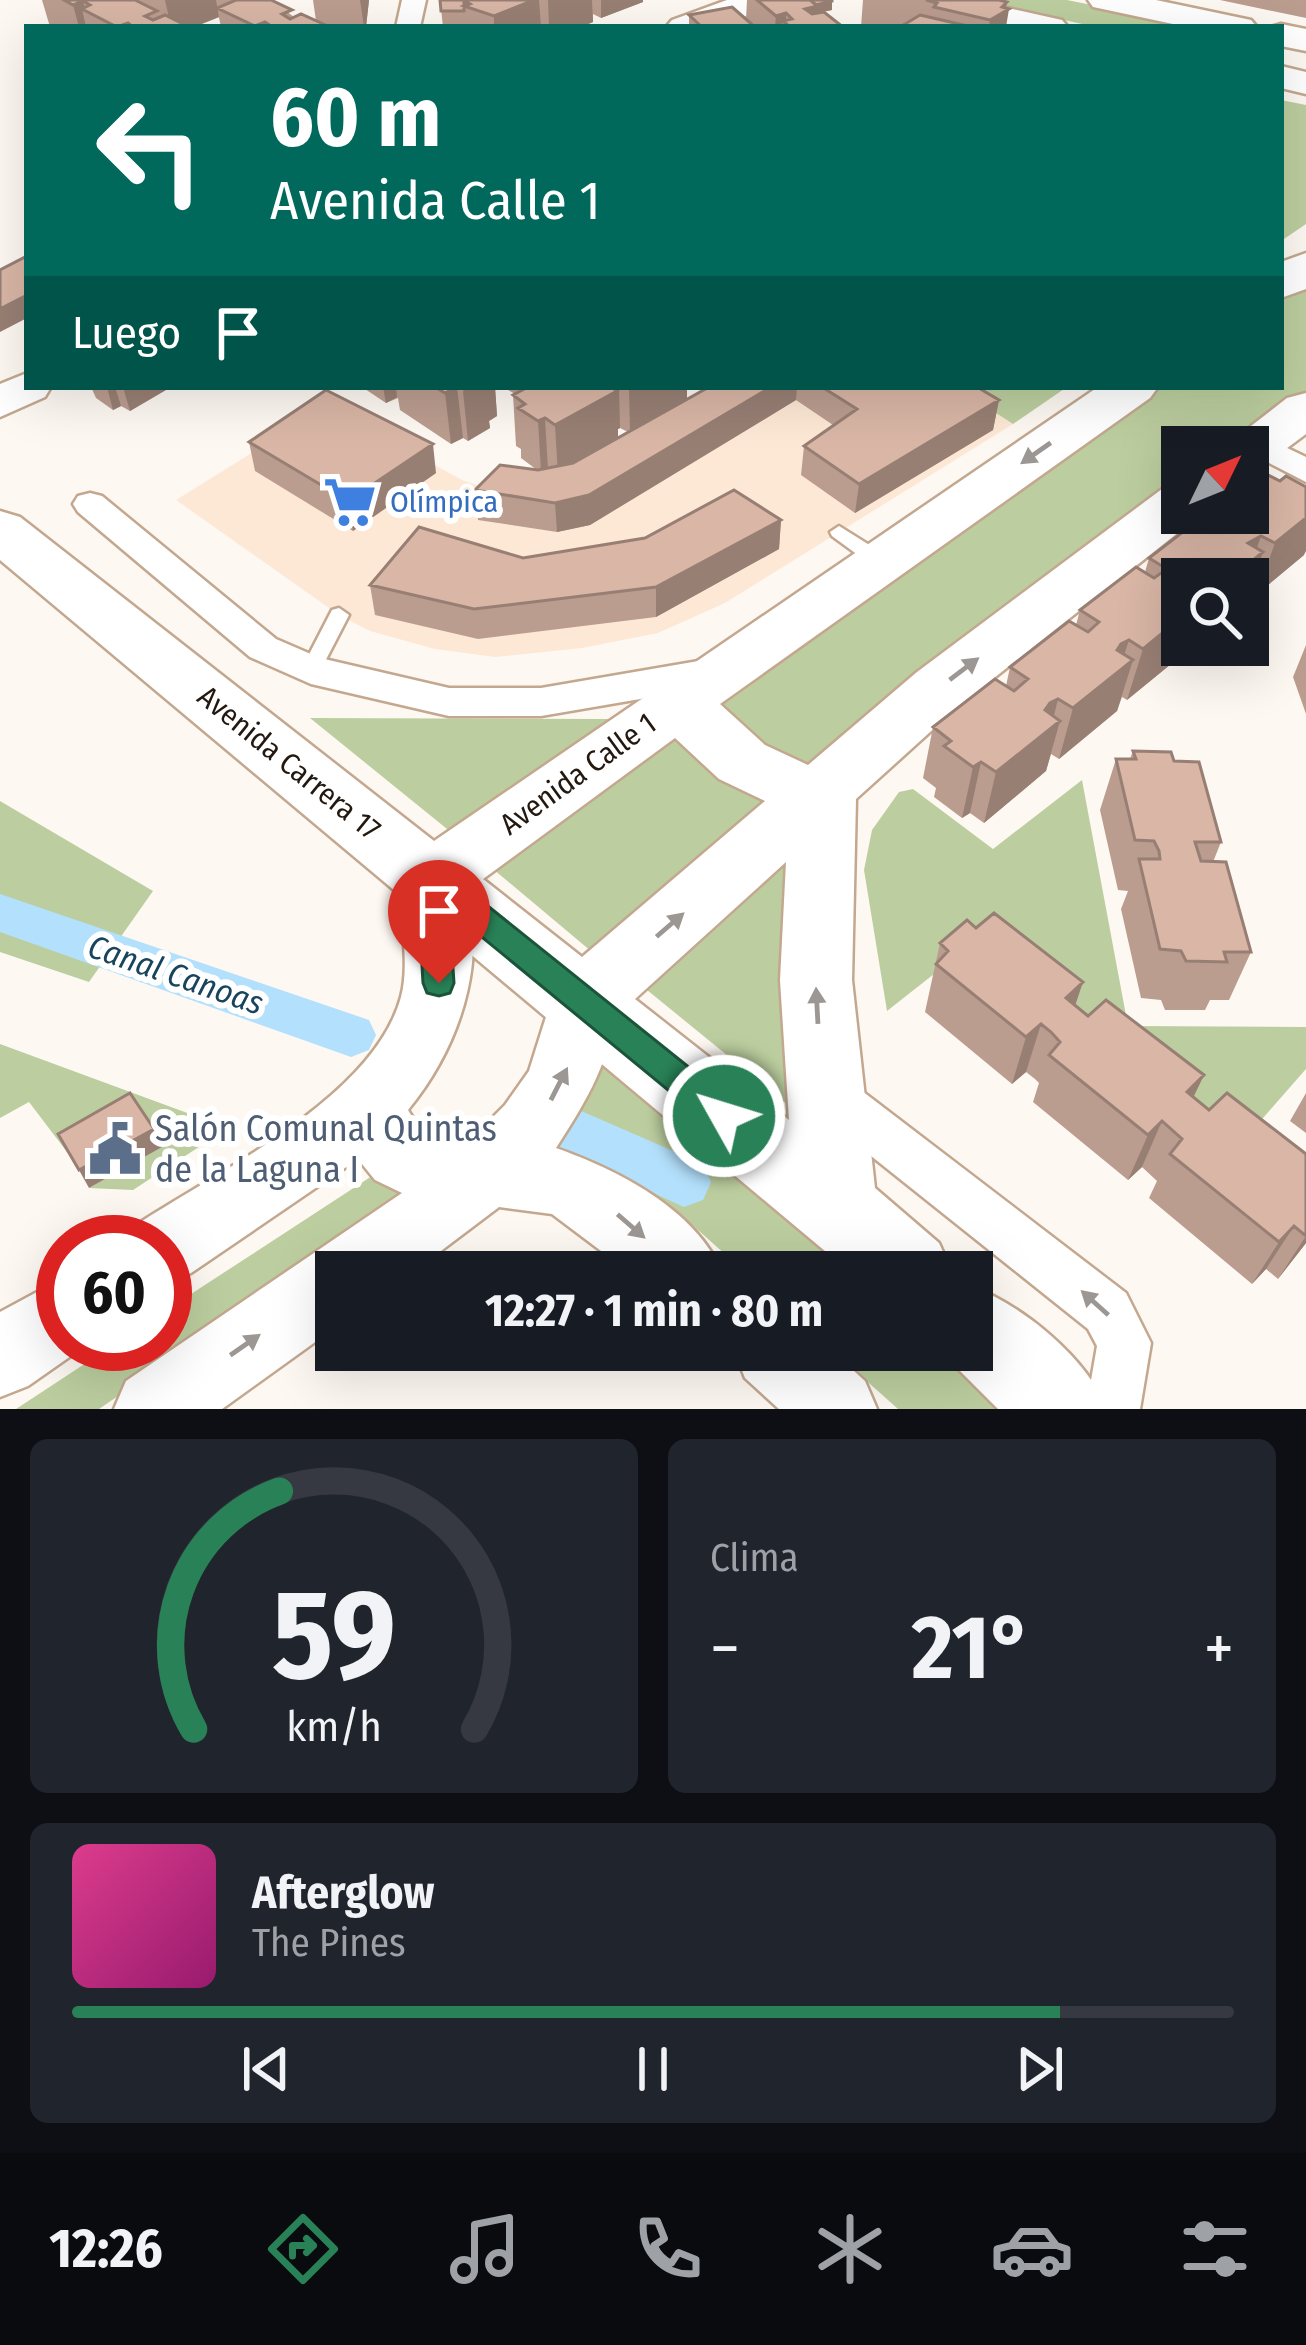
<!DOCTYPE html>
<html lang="es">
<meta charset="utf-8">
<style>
body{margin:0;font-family:"Fira Sans Condensed",sans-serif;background:#20242c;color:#f1f3f6;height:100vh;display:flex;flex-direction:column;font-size:45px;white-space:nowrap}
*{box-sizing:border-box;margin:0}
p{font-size:39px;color:#9ea1a6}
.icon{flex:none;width:66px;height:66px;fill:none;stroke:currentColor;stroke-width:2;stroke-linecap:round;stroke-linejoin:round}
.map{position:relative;height:1409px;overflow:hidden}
.sheet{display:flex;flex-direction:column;gap:30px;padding:30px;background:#0d0f14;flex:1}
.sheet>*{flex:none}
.top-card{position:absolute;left:24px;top:24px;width:1260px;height:366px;border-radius:0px;box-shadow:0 12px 48px #0002;background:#00695c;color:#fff;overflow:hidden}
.needle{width:78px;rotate:47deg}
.tools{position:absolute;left:1161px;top:426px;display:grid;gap:24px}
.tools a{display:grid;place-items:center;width:108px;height:108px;border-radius:0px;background:#171b24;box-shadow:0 12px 48px #0002;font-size:60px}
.speed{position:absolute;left:36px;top:1215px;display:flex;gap:24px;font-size:60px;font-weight:700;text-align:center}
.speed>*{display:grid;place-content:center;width:156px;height:156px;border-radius:50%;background:#171b24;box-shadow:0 12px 48px #0002;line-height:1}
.speed .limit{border:18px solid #d22;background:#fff;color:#111}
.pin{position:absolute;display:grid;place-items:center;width:102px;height:102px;color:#fff;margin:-123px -51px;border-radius:50% 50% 50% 0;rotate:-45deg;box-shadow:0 0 12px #0007}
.pin .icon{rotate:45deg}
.me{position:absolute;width:132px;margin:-66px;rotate:309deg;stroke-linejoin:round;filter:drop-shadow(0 0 9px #0008)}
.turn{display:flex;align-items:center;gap:42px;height:252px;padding:0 48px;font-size:54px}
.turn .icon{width:156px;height:156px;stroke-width:2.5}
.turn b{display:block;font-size:84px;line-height:102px}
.then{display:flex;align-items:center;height:114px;padding:0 48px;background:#0003;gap:24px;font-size:45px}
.big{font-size:90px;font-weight:700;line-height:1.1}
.sheet .tile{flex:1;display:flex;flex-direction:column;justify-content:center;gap:18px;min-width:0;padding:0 42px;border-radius:18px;background:#20242c}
.sheet .dial{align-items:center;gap:0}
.dial svg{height:312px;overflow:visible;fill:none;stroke:#363941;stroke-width:7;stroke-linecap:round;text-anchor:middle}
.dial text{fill:#f1f3f6;stroke:none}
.song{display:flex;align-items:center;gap:36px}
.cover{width:144px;height:144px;border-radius:18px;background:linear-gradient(135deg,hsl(330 70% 55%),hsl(320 70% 35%))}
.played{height:12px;border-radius:6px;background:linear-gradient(90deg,#298257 85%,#363941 85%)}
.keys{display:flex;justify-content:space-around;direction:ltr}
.heat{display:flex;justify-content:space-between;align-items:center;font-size:66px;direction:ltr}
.sheet .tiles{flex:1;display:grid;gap:30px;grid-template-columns:1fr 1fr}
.tile:last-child{grid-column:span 2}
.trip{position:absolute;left:315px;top:1251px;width:678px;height:120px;border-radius:0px;background:#171b24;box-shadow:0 12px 48px #0002;font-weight:700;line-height:120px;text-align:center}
.tabs{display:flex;height:192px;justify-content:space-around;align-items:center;background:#090b0e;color:#9ea1a6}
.tabs .icon{width:84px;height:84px}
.tabs .current{color:#298257}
.tabs b{font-size:54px;color:#f1f3f6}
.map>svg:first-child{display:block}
.built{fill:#fde8d5}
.green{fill:#bcce9f}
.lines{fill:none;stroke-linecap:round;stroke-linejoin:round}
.canal{fill:#b3e0fc;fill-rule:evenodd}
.service-casing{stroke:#c3a88f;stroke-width:5}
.minor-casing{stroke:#c3a88f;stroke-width:5}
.secondary-casing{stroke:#c3a88f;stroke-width:5}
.primary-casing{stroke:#c3a88f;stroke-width:5}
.service{fill:#fff;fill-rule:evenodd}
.minor{fill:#fff;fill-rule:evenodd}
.secondary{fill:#fff;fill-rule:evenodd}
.primary{fill:#fff;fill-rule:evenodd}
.wall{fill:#bb9d8f;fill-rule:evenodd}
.shaded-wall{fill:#987f74}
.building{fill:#d9b6a6;stroke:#987f74;stroke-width:3}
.oneway{fill:#9c9793}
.route{fill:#298257;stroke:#1b5439;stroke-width:3}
.labels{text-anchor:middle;stroke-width:12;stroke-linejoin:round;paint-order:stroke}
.shop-label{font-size:30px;fill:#366cbe;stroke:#fff;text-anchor:start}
.street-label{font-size:30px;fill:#22180f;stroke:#fff}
.water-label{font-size:33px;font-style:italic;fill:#18455d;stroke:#fff}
.near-service-label{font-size:36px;fill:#4e5e75;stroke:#fff;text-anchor:start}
</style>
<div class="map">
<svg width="1306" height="1409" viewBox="0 0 1306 1409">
<rect width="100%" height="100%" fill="#fef8f3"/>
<path class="built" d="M759,387H956L1013,424L725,603L658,633L582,648L495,657L435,649L370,631L339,615L176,500L327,406L462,480L503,494Z"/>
<path class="green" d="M973,0H1067L1200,27H1096Z
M1281,100L1306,105V224L1281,241Z
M1306,279V396L1237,447H1182V488L795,781L697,709L1154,387H1281V297Z
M956,387H1067L1013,424Z
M310,718L619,719L452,833Z
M670,724L780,803L598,957L487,864Z
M1082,780L1128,1026L1306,1027V1069L1256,1126L1306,1210L976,941L887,1011L864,870L872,830L899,792L913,789L993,849Z
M0,801L153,891L89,982L0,952Z
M785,845L793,1109L636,981Z
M0,1044L228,1128L133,1190L89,1188L161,1146L139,1111L67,1152L29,1102L0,1118Z
M608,1052L845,1272H745L689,1222L546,1138Z
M372,1176L416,1192L99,1409H16L115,1344H165V1311Z
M832,1350H933L1000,1409H898Z"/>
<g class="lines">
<path class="canal" d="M0,894L369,1020L376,1035L369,1050L351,1057L0,932Z
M549,1097L703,1164L711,1182L703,1200L684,1207L531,1137L523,1120L531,1103Z"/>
<g class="service-casing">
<path id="service" d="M839,526L887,556L890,561L887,566H873L832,536L830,532Z
M339,608L349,615L318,675L311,677L304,675L301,670L332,610Z"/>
</g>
<g class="minor-casing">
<path id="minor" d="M402,0H426L420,27H396Z
M1258,434L1306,457V482L1248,452L1241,444L1246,437Z
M90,493L102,496L276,639L320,658L449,688H541L716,658L730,662L735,672L730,682L716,686L541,716H449L311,684L250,657L78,512L73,504L78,496Z
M828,1072L845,1078L1126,1293L1151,1343L1140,1409H1086L1097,1346L1088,1329L811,1108L804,1093L811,1078Z"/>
</g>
<g class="secondary-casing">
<path id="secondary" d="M727,0H776L771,7L717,27H666L672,20Z
M906,0H972L1062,20L1068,27H1001L911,7Z
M1088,0H1156L1251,20L1257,27H1187L1093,7Z
M1281,24L1306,29V51L1281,46V27H1271Z
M1281,66L1306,72V94L1281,88Z
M27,373V387H51L45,397L0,417V384Z
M432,854L454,861C496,943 463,1043 408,1110C423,1137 441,1139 470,1140L505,1105L529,1071L557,982L581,974L605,982C630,1034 585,1103 556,1148C618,1170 695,1209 722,1272H629L552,1214L499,1207L413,1272H336V1327L222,1409H114L126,1381L402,1193L375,1180L358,1159L191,1273L165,1284V1242H130L139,1223C220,1170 374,1097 401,997C413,953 391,898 410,861Z
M63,1278V1344H88L28,1386L0,1397V1312Z
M734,1350H831L865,1381L877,1409H779L745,1378Z"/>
</g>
<g class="primary-casing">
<path id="primary" d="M1306,253V289L1281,298V262Z
M1098,387H1158L1150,398L720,704L765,745L808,765L917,672L1162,489L1182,484V513H1203L961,704L856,799L852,980L875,1188L939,1243L952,1272H850L0,560V511L20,517L434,841ZM675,738L719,779L765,801L582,957L483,879ZM786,862L780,980L789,1120L635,999Z
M1306,393V434L1267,463L1248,468V447H1224L1287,398Z
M972,1286C1024,1307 1086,1357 1107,1409H998L939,1350H972Z"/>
</g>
<use href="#service" class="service"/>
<use href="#minor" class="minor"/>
<use href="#secondary" class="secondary"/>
<use href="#primary" class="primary"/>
</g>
<path class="wall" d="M42,0H271L294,17L316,21L313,0H369L366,27H221L218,13L219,17L194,27H50Z
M440,0H643V2L601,18L593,14V22L581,27H443Z
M747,0H832V10L817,13L843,27H689V15L746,19Z
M863,0H999L1006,8V27H861Z
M1220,0H1306V18Z
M91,387H171L130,411L121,406L113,410L96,398Z
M362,387H495L497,416L489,421L490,428L468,441L463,438L451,444L400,410L398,398L386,403Z
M503,387H687V399L709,387H977L999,400L993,430L855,513L801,475L804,446L833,425L796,400L590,525L557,532L478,520L475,490L537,470L521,458V449L516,446L513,395L515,394ZM620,428L628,432L618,438V429Z
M249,442L436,473L353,531L255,471Z
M1212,513H1248L1304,555L1256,595L1249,591L1248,594V579H1182V645H1185L1182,655L1127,700L1122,697L1117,711L1059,759L1051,754L1046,771L984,823L970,813L962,818L934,797L936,788L923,778L933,727L1006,686L1010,667L1076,625L1080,610L1145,572L1149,558L1209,522Z
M781,520L779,549L656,617L478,639L375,615L370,585L523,558Z
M1306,645V714L1293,677Z
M1133,751L1174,761L1221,842L1213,862L1251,952L1229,1000H1210L1205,1010H1165L1161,1000L1141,998L1121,909L1128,891L1118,890L1100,810L1116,759H1130Z
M940,943L1075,1005L1088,1016L1204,1075L1193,1097L1209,1110L1306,1154V1243L1278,1279L1266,1269L1252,1284L1149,1198L1157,1181L1142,1167L1128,1180L1033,1102L1039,1083L1035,1079L1026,1072L1012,1084L925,1012Z
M1306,1093V1133L1290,1121Z"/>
<path class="shaded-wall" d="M165,0H216L219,17L194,27H171Z
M360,0H369L366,27H364Z
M531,0H539L541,27H494V16Z
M548,0H592L593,22L581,27H549Z
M601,0H643V2L601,18Z
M83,1L86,11L82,9L86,27H79L73,5Z
M832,1V10L817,13L816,27L805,9Z
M1007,2L1005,11L1009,9L1006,27H989L990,20Z
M786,13V24L783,21L782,27H775L776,16Z
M27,295V318L0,332V309Z
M107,387H115L121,406L113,410Z
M123,387H171L130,411Z
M383,387H396L397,397L386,403Z
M457,387L463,438L451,444L445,393Z
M469,387H495L497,416L489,421L490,428L468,441L463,391Z
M607,387H619L620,428L618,429V441L558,476L555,425Z
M629,387H687V402L630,434Z
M771,387H797L796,400L590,525L557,532L555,503Z
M999,400L993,430L855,513L859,484Z
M545,418L548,469L541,472L538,421Z
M433,444L436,473L353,531L348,501Z
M1306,518V551L1304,555L1256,595L1275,543Z
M781,520L779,549L656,617V587Z
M1261,536L1252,562L1263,552L1248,594V579H1230L1248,543Z
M1182,600V645H1185L1182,655L1127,700L1143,649Z
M1129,640L1119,671L1133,660L1117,711L1059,759L1073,708L1121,644Z
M1058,699L1051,728L1060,721L1046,771L984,823L996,772L1045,710L1050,703Z
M981,762L970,813L962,818L973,767Z
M1083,982L1067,1030L1066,998Z
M1041,1024L1026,1072L1012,1084L1026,1037Z
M1204,1075L1182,1121L1187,1092Z
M1162,1121L1142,1167L1128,1180L1148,1135Z
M154,1129L162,1147L89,1188L79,1170Z
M1294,1226L1266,1269L1252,1284L1279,1242Z
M1306,1236V1243L1278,1279Z"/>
<path class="building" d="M64,0H135L157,11L145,16L153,20L165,15L189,27H133L128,23L117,27L82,9L90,5L83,1L73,5Z
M236,0H271L292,10L282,14L290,19L301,14L330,27H270L271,26L265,22L255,26L217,8Z
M440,0H464V11H441Z
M463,0H534L494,16L464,6L470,4Z
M757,0H810L818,6L805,9L812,14L824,12L843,27H790L783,21L792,19L786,13L776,16Z
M810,0H832V1L816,5Z
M926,0H999L1007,2L1002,7L1009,9L990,20L934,7L937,3Z
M732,7L755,27H702L689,15Z
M920,15L972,27H900Z
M27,256V295L0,309V270Z
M435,387H457L445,393Z
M528,387H612L617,391L555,425L545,418L538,421L518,408L525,404L513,395Z
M709,387H771L589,495L555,503L475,490L500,465L538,470L573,463Z
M822,387H977L999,400L859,484L804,446L857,409Z
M326,390L433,444L348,501L249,442Z
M1262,472L1280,481L1286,476L1306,487V518L1275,543L1261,536L1248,543L1263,552L1230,579H1182V617L1143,649L1129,640L1121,644L1117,650L1133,660L1073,708L1058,699L1050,703L1045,710L1060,721L996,772L981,762L973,767L944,746L951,741L933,727L995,679L1014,691L1028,679L1010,667L1069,621L1088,632L1099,622L1080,610L1136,567L1154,578L1167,569L1149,558L1201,518L1220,528L1231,520L1220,513H1248V482Z
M734,490L781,520L656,587L474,609L370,585L419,527L523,558L645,538Z
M1133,751L1171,752L1174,761L1199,762L1221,842H1195L1201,861L1226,862L1251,952H1224L1227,962L1186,961L1181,951L1160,949L1139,859H1160L1159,851L1154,841L1135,840L1116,759H1136Z
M994,913L1083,982L1066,998L1088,1016L1106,1000L1204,1075L1187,1092L1209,1110L1227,1093L1306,1154V1236L1294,1226L1279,1242L1170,1154L1182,1139L1162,1121L1148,1135L1049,1055L1060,1042L1051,1032L1041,1024L1026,1037L936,964L948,951L940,943L967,920L976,928Z
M130,1093L154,1129L79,1170L58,1134Z"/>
<defs><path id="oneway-solid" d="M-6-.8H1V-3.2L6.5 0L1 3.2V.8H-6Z" transform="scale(3)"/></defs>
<g class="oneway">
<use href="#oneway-solid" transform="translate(1036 453) rotate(145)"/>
<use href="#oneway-solid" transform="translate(964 669) rotate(-37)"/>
<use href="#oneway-solid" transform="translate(670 925) rotate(-41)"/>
<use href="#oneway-solid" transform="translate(817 1006) rotate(-93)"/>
<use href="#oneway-solid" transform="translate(559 1084) rotate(-63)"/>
<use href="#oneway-solid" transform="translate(631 1226) rotate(41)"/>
<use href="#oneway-solid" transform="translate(1095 1303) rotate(-138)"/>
<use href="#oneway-solid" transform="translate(245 1345) rotate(-35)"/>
</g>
<path class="route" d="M432,867L443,870L736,1105L741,1116L736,1127L724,1131L713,1127L449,910L454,983L450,993L439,996L427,993L423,983L417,879L421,870Z"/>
<defs>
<g id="supermarket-bare" transform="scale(4.14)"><path d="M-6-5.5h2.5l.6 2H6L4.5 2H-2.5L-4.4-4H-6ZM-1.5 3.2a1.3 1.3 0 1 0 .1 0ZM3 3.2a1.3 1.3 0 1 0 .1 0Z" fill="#3f7fe0" stroke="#fff" stroke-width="2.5" paint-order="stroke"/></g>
<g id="civic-bare" transform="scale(4.14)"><path d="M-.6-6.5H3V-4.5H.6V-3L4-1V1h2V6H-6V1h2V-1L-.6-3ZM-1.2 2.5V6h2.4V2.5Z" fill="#5c6f8a" stroke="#fff" stroke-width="2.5" paint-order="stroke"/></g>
</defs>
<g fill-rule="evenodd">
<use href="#supermarket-bare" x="350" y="502"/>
<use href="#civic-bare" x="115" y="1149"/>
</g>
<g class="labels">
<g class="shop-label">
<text x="390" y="512">Olímpica</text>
</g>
<g class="street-label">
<text transform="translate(289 763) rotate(39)" y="10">Avenida Carrera 17</text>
<text transform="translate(578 774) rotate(-36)" y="10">Avenida Calle 1</text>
</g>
<g class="water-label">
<text transform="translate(176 974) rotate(19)" y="12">Canal Canoas</text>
</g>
<g class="near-service-label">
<text x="155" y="1141">Salón Comunal Quintas<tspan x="155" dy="41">de la Laguna I</tspan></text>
</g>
</g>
</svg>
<div class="tools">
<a><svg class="needle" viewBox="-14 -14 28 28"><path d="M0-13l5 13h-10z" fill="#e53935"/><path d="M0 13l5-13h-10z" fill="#9ea1a6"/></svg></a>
<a><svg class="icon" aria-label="search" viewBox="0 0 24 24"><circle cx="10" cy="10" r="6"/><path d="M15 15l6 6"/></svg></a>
</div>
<div class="speed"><div class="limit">60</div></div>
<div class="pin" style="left:439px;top:983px;background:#d93025"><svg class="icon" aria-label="arrive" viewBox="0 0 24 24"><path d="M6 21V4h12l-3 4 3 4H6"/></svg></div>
<svg class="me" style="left:724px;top:1116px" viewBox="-20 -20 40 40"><circle r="17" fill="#298257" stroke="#fff" stroke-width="3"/><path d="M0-11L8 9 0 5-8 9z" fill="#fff"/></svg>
<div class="trip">12:27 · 1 min · 80 m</div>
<div class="top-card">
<div class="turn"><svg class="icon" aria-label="left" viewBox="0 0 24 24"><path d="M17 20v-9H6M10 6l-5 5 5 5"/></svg><div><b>60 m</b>Avenida Calle 1</div></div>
<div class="then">Luego<svg class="icon" aria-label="arrive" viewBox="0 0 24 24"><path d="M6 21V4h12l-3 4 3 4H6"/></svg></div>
</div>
</div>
<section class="sheet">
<div class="tiles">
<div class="tile dial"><svg viewBox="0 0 100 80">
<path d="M14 69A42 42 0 1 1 86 69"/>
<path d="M14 69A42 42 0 0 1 36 8" stroke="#298257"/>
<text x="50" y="56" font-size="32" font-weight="700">59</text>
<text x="50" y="72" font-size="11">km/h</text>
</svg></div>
<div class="tile"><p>Clima</p>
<div class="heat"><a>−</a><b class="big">21°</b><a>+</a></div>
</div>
<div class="tile">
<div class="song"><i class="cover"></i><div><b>Afterglow</b><p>The Pines</p></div></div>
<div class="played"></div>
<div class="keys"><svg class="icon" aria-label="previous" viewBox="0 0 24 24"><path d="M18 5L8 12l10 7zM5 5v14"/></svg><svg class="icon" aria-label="pause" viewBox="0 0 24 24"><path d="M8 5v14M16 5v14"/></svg><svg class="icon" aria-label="next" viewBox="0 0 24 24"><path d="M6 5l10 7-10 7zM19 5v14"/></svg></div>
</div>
</div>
</section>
<nav class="tabs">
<b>12:26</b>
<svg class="icon current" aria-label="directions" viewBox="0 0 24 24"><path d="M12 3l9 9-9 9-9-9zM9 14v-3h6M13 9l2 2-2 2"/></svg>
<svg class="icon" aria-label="music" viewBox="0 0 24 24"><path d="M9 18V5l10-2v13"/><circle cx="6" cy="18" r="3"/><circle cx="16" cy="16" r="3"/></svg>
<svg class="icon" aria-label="phone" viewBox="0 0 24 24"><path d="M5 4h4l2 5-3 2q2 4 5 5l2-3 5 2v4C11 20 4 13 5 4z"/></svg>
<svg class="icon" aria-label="climate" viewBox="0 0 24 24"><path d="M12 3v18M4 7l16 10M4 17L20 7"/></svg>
<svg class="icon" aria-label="car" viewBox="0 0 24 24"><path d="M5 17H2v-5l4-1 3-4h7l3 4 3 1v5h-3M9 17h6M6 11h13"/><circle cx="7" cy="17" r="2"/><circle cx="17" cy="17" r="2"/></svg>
<svg class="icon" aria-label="filters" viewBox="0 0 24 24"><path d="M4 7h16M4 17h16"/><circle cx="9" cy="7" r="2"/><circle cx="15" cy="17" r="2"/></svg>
</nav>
